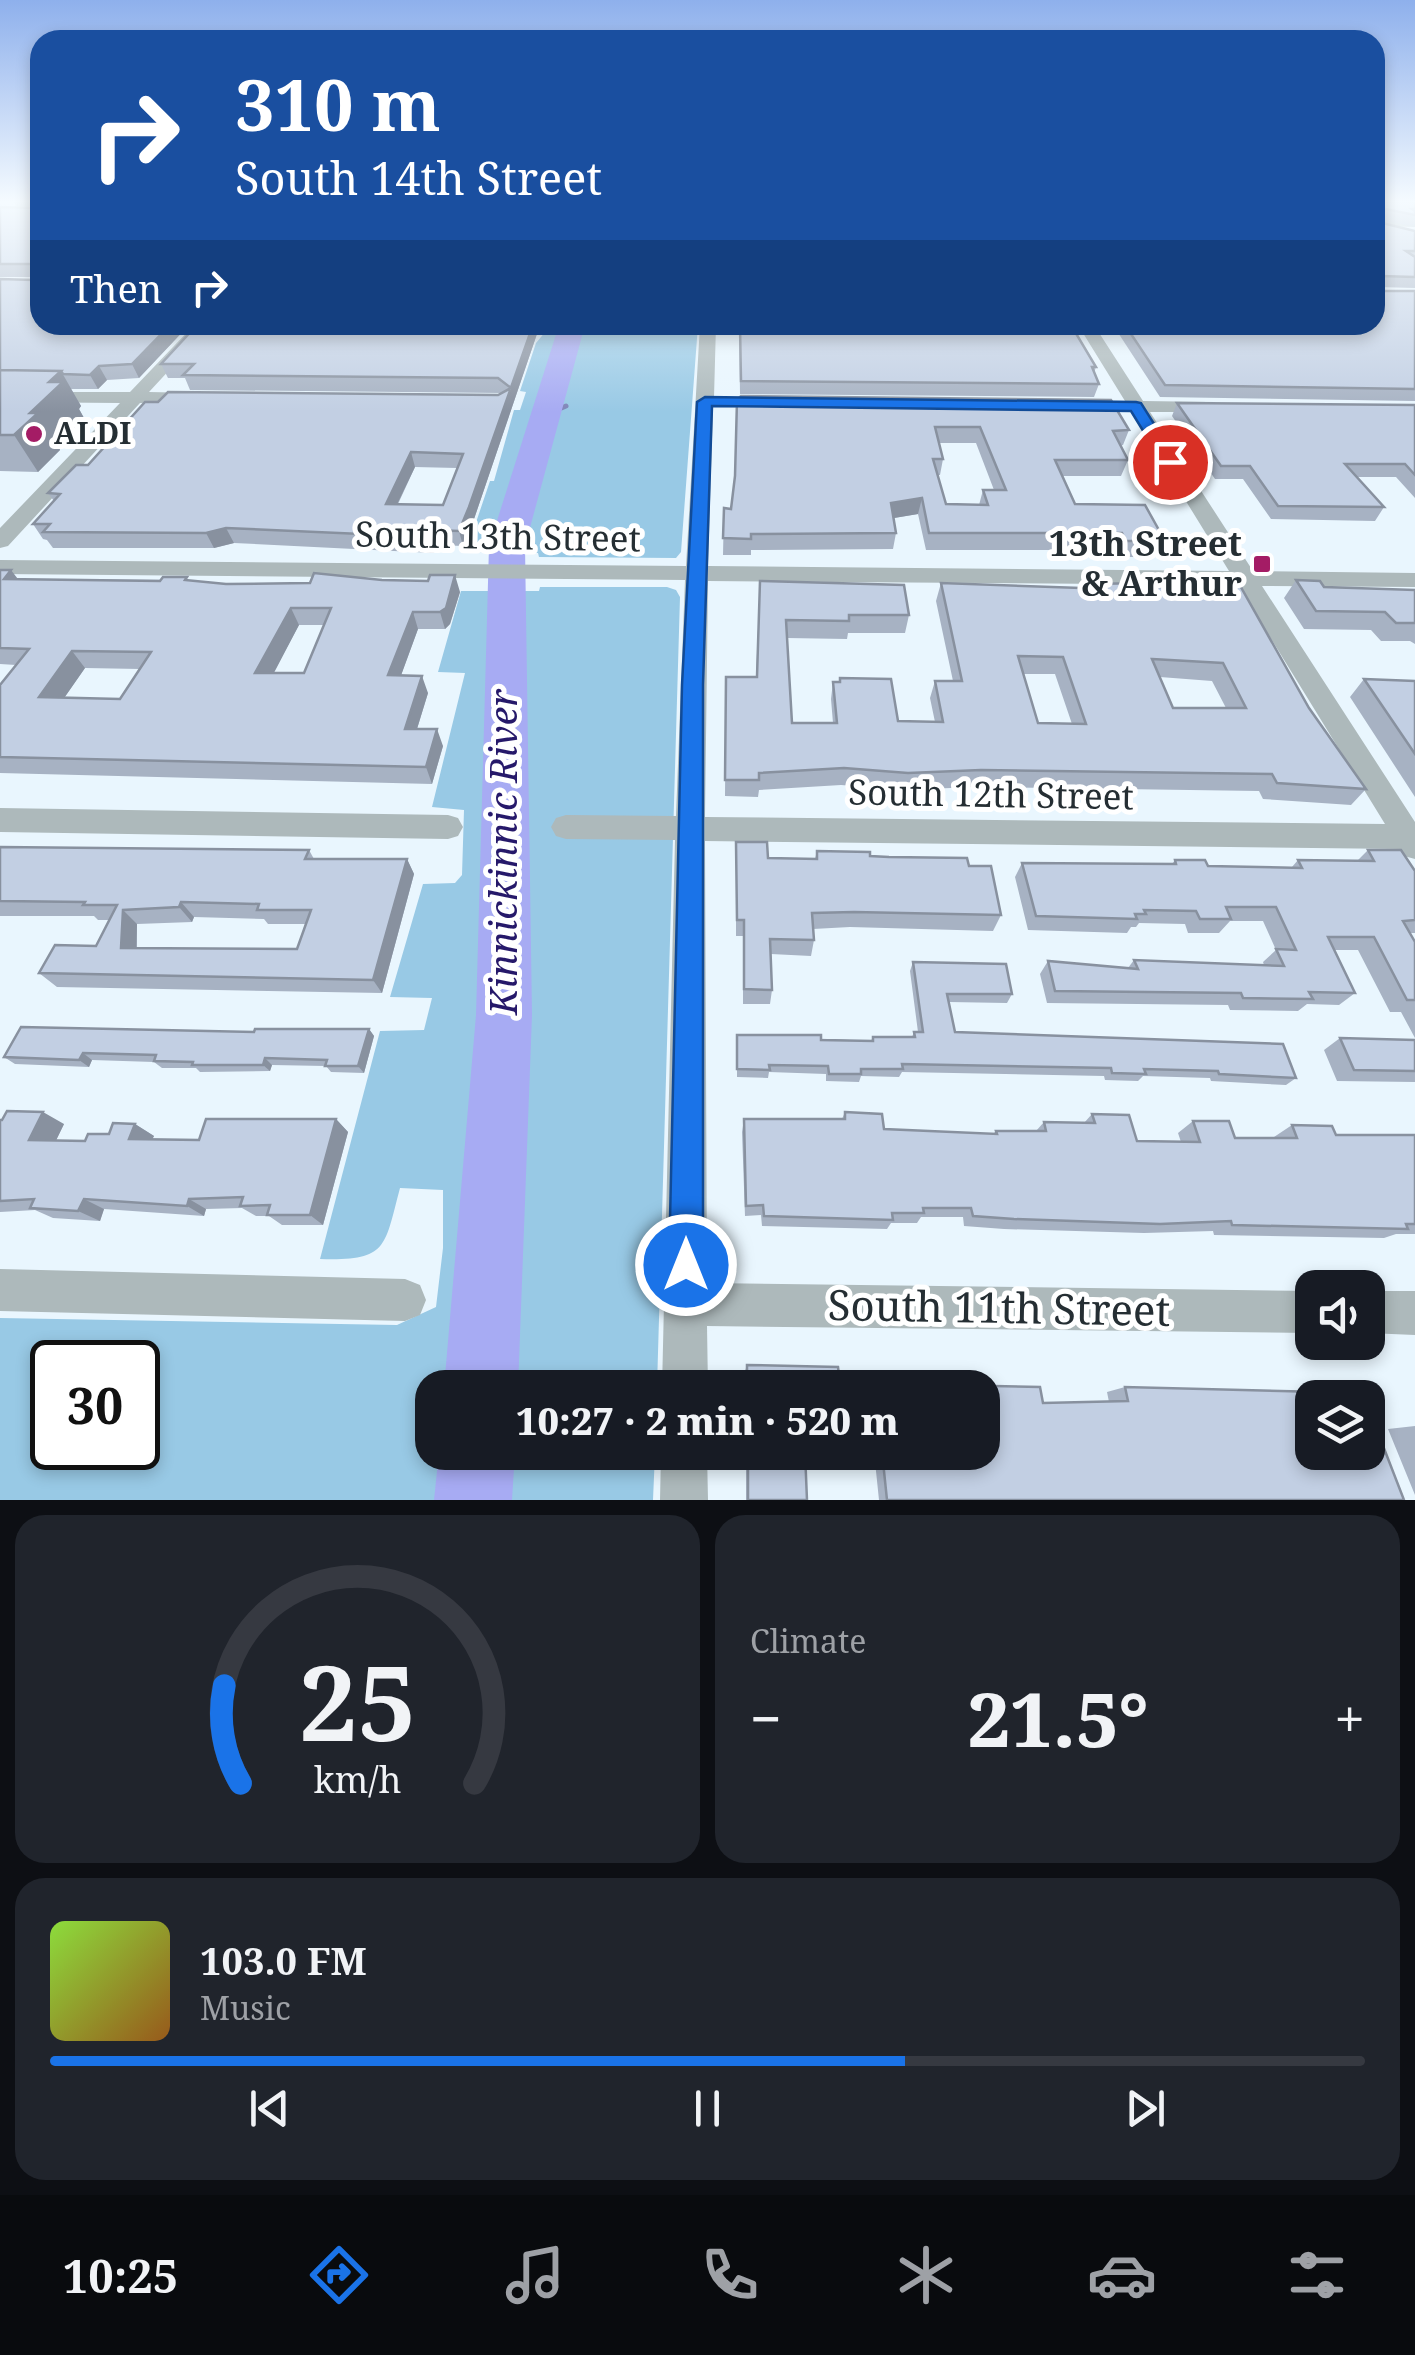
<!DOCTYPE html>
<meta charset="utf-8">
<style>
body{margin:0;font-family:"Noto Serif",serif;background:#20242c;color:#f1f3f6;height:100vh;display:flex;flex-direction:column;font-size:38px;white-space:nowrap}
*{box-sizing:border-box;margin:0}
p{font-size:32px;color:#9ea1a6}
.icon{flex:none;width:55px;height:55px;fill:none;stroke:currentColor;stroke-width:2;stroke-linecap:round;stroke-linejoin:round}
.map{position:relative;height:1500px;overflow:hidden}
.side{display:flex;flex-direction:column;gap:15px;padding:15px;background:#0d0f14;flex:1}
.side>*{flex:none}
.banner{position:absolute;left:30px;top:30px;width:1355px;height:305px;border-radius:30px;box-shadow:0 5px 15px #0003;background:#1a4fa0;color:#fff;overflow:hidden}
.buttons{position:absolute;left:1295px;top:1270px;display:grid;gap:20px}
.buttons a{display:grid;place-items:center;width:90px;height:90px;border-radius:20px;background:#171b24;box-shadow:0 5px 15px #0003;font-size:50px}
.speed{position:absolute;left:30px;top:1340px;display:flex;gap:20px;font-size:50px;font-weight:700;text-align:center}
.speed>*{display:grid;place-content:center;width:130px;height:130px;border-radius:50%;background:#171b24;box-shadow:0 5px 15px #0003;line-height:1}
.speed .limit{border:5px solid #111;border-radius:15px;background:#fff;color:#111}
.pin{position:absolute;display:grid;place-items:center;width:85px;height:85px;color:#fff;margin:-42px;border:5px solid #fff;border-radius:50%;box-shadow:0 2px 10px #0007}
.me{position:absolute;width:110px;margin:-55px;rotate:0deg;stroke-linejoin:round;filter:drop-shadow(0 0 8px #0008)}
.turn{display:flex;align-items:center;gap:35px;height:210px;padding:0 40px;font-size:45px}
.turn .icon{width:130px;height:130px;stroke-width:2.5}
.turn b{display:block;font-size:70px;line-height:85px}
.then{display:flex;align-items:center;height:95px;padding:0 40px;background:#0003;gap:20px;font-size:38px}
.big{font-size:75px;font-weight:800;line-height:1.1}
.side .tile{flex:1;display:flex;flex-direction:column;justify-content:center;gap:15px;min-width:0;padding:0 35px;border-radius:30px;background:#20242c}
.side .dial{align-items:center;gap:0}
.dial svg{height:260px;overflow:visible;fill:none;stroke:#363941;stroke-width:7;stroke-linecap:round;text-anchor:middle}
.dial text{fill:#f1f3f6;stroke:none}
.song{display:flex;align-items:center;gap:30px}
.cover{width:120px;height:120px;border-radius:15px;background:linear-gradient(135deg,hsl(90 70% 55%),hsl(30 70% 35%))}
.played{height:10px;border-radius:5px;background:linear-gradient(90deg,#1a73e8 65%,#363941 65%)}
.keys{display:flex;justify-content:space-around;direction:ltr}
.heat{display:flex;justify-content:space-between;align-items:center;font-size:55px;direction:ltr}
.side .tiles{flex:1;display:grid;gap:15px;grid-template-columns:1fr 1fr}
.tile:last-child{grid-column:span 2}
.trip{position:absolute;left:415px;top:1370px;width:585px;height:100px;border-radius:30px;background:#171b24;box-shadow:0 5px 15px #0003;font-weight:800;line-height:100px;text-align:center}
.dock{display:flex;height:160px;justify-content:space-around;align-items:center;background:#090b0e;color:#9ea1a6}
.dock .icon{width:70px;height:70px}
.dock .current{color:#1a73e8}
.dock b{font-size:45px;color:#f1f3f6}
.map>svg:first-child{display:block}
.green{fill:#98c9e5;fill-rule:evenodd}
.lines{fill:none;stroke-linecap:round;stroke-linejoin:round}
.stream{stroke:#8086b9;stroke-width:5}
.river{fill:#a7abf3;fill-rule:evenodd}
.minor{fill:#adb9bb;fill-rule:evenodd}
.wall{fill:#a7b2c3;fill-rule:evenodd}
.shaded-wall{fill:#88919f}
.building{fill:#c2cfe3;stroke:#88919f;stroke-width:2.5;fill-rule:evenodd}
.route{fill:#1a73e8;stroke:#114b97;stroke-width:2.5}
.poi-dot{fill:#a41c65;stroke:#fff;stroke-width:4}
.labels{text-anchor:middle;stroke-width:10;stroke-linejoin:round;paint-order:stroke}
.far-poi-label{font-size:30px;font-weight:bold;fill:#252e33;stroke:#fff;text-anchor:start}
.street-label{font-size:35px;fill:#252e33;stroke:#fff}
.poi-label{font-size:35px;font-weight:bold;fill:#252e33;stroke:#fff;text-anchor:end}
.water-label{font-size:38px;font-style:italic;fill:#26196a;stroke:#fff}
.near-street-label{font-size:42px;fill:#252e33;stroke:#fff}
</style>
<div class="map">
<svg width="1415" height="1500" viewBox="0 0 1415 1500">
<rect width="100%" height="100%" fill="#e9f6fe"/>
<path class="green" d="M551,325H698L681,552L676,558L539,557L538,553L466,552L490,481H494L514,410H520L526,392L520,391L536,343Z
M540,587H667L676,590L680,597L657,1387L432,1388V1452L655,1453L653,1500H0V1318L397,1325L436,1307L443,1248V1190L400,1188C384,1248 388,1261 320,1259L380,1031L424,1030L432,998L390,997L423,884L455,883L462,875L464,810L432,807L465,673L438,672L461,591H539ZM52,1362H138V1448H52Z"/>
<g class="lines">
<path class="stream" d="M545,415L566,406"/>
<path class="river" d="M559,325H585L525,546L532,1015L518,1388H444L476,1015L489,546Z
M439,1452H515L512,1500H434Z"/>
<path class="minor" d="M1375,218L1415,219V227L1375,226Z
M194,325H211L149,392L199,393L208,398L205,402L140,403L8,546L0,548V528L120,403L0,402V392H130Z
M700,325H716L714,397L774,398L783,403L774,408L713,407L708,566L1229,571L1131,412L1077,411L1068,406L1077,401H1125L1078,325H1094L1143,401L1214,402L1223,407L1214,412H1150L1253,571L1415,573V587L1262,586L1415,822V859L1404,856L1400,849L705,841L707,1283L1312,1291V1333L707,1326L708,1388H662L675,840L566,839L556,836L551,827L556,818L566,815L676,816L685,580L0,574V560L686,566ZM708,581L1238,585L1385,824L705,817Z
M0,808L448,815L458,818L463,827L458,836L448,839L0,832Z
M0,1269L405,1279L420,1285L426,1300L420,1315L405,1321L0,1311Z
M1368,1291H1415V1335L1368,1333Z
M661,1452H707L708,1500H660Z"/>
</g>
<path class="wall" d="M14,202H40L189,325L139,378L107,380L98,389H71L81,406L79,409L84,418L58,445L60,450L38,472L0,471V279L33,280V277H0V207L36,208V207L16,206Z
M1375,202H1415V227L1377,219L1378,222L1415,231V288L1378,287L1381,291H1415V401L1160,397L1113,325H1375Z
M197,325H540L473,522L463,546L436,545L434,553L234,543L214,548H53L47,540L43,539L33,524L54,501L48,493L88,465L498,395L502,393L190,390L185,378H168L161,364ZM415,467L457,468L443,505L398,504Z
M739,325L1096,367L1094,373L1099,384L1094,397L740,394Z
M737,400L1129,430L1123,445L1120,446L1128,460L1121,476H1062L1075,504L1165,541L1158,557H1119L1115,550H926L918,514L894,518L896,533L893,549L751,550V555H723L724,508L731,509L735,477ZM939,443H976L994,490H983L979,505L946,504L937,475H940L943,459Z
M1177,403L1415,405V498L1396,477H1357L1384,507L1375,521L1271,519L1243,479H1215L1172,416Z
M0,570L18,579L189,580L226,584L460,592L450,624L445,629H418L401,675L428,693L417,729L443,746L432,784L0,773V685L16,665L0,664ZM299,625H324L304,673H273ZM85,668L140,669L120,699L64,698Z
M1296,580L1324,587L1415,590V644L1410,641H1381L1371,630L1304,629L1284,598Z
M760,581L909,615L905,633H848L847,639L787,638L792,723H833L831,699L833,682H839L840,678L898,721L935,722L930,698L935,681H953L936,601L941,583L1081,588L1209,587L1212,582L1309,708L1366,789L1351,805L1263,799L1259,791L974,787L904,790L841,785L759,790L758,797L725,796L726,677H756ZM1023,674H1055L1072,724L1038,723ZM1160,677L1212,681L1226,708H1173Z
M1364,679L1415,681V797L1350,697Z
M736,842L768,858L815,859L817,851L969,866L1001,915L993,931L850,927L813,929L814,940L811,956L771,954L772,990L770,1004H743V936H736Z
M0,847L309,850L314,859H407L414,874L382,993L57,987L39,973L96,946L109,920H98L94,916H0ZM194,917L264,919L268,924H305L297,949L137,948V924L192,922Z
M1368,850L1415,871V933H1410L1415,942V1038L1401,1012H1390L1358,950H1334L1355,993L1339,1005L1307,1004L1298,1011L1230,1010L1228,1005L1047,1003L1040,974L1048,961L1128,968L1134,960L1264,965L1263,962L1276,950L1263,921H1230L1219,933H1188L1185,924L1139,923L1136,927H1131L1127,933L1028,930L1015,877L1022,863L1172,864L1175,860L1208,866L1292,867L1298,860L1357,861Z
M913,962L1012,994L1007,1003L949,1002L955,1032L1296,1078L1286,1085L1211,1081L1210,1078L1143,1076L1138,1081L1105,1080L1104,1076L902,1072L899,1077L861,1076L859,1082L826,1081V1074L769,1072L768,1078L737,1077V1035L871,1041L873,1037H912L914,1032H918L910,971Z
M369,1029L374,1036L364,1073L331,1072L326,1066L272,1065L270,1071L200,1072L196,1068H162L154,1062L92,1060L89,1067L15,1064L4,1057L254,1032Z
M1340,1038L1415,1040V1082L1337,1081L1324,1050Z
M845,1112L884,1129L993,1134L996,1131H1036L1044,1122L1084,1123L1092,1114L1137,1141L1181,1142L1178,1133L1193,1121L1235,1138L1274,1137L1292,1125L1336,1135H1415V1234H1396L1384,1238L1214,1235L1213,1231L1144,1233L1004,1229L964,1226L963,1217H921L917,1223H891L887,1229L762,1226L761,1215L745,1216L742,1132L744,1119H842Z
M336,1119L348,1132L323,1225H282L269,1216H256L242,1208L206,1209L204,1216L104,1209L100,1221L53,1218L35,1210L0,1212V1120L64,1124L56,1140L85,1141L135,1124L154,1136L152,1139L199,1140Z
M747,1365L838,1367L840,1383L1040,1387L1043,1403L1109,1402L1107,1392L1125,1387L1362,1393L1364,1398H1312V1452H1368V1407L1404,1500H879L874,1452H982V1388H745V1371Z
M1415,1426V1495L1388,1429Z
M746,1452H805L807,1500H746Z"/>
<path class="shaded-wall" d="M170,325H189L139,378L132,364Z
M533,325H540L473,522L463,546L459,531Z
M99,366L107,380L98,389L90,375Z
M61,371L81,406L79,409L84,418L58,445L60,450L38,472L14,435L30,413L49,382Z
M411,452L415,467L390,519L386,504Z
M922,498L918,514L888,519L891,503Z
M226,528L234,543L214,548L206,533Z
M432,530L436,545L434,553L429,537Z
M11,570L24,587L4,579Z
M455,575L460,592L450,624L445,629L440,612Z
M291,608L299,625L265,690L255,673Z
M413,612L418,629L395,692L388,675Z
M72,651L85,668L53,714L39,697Z
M422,676L428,693L412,745L405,729Z
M437,729L443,746L432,784L426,767Z
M407,859L414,874L382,993L373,980Z
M181,902L194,917L192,922L179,907Z
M123,910L137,924L136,962L121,948Z
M369,1029L374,1036L364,1073L358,1066Z
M83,1053L92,1060L89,1067L79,1060Z
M265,1058L272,1065L270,1071L263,1065Z
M43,1112L64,1124L51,1151L29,1140Z
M336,1119L348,1132L323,1225L310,1215Z
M135,1124L154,1136L147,1150L129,1139Z
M84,1199L104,1209L100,1221L78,1211Z
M189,1199L206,1209L204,1216L187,1206Z"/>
<path class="building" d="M36,202H40V325H170L132,364L99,366L90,375L63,374L61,371L0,370V279L33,280L37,268L33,264H0V207L36,208Z
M1375,202H1415V209H1412L1415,211V215L1381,208L1377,211L1378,222L1415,231V251H1406L1415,257V277L1381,276L1378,287L1381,291H1415V389L1165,385L1125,325H1375Z
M197,325H533L469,507L459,531L432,530L429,537L226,528L206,533L43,532L50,524H33L60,494L48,493L76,465H88L145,402H158L168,392L498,395L511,388L498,378L183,375L194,364H161ZM411,452L463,454L443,505L386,504Z
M740,325H1071L1096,367H1092L1099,384L741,381Z
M0,370L61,371L49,382H63L30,413H38L14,435H0Z
M741,396L1111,400L1129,430L1113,431L1128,460H1055L1075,504L1145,505L1165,541H1126L1122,533H929L922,498L891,503L896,533L751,534V539L723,538L724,508L731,509L735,476L737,400ZM935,427H980L1006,490H983L988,505L946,504L933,459H943Z
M1177,403L1415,405V475L1405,464H1345L1384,507L1278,506L1250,466H1221Z
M0,570H11L4,579L160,581L163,577H187L185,580L226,584L310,583L314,573L382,580L428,581L430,575H455L446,608L440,612H413L388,675L422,676L405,729H437L426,767L0,757V685L29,649L0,648ZM291,608H331L304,673H255ZM72,651L151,652L120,699L39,697Z
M1296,580L1320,581L1324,587L1415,590V623H1396L1385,612L1316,611Z
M760,581L904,585L909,615H849V621L786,620L792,723H837L833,682H840V678L891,679L898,721L943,722L935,681H962L941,583L1081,588L1091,584L1145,583L1148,587H1215L1212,582H1238L1309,708L1366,789L1277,783L1272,774L981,770L908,773L844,768L759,773V780H725L726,677H757ZM1018,656L1063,657L1086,724L1038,723ZM1152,659L1223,663L1246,708H1173Z
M1364,679L1415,681V754Z
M736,842H767L768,858L817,859V851L870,852V856L889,857L967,858L969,866H991L1001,915L854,912L812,913L814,940L770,939L772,990L744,989V920H737Z
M0,847L309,850L305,859H407L373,980L39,973L55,945L96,946L117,905H83L85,902L0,901ZM181,902L259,904L257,910H311L297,949L121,948L123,910L179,907Z
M1368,850H1401L1415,871V920L1403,921L1415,942V1000H1407L1374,937H1328L1355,993L1309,992L1313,999L1243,998L1241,993L1055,991L1048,961L1138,969L1134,960L1284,966L1276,949L1296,950L1276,907H1226L1231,919H1200L1196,911L1144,910L1146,914H1135L1137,919L1036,916L1022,863L1176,864L1175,860H1205L1208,866L1302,868L1298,860L1374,861Z
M913,962L1006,964L1012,994H947L955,1032L1283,1044L1296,1078L1219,1074L1218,1071L1144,1069L1146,1074L1112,1073L1111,1068L902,1064L903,1069H861V1074H829L828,1066L769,1065L770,1070L737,1069V1035H821V1040L873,1041V1037H915L914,1032H923Z
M21,1027L254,1032L255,1029H369L358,1066H325L327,1060L265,1058L263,1065H192L193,1062L154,1061L156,1055L83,1053L79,1060L4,1057Z
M1340,1038L1415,1040V1071L1354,1070Z
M7,1111L43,1112L29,1140L85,1141L88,1134H109L113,1123L135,1124L129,1139L199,1140L206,1119H336L310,1215H267L270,1205L240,1206L243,1197L189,1199L187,1206L84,1199L78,1211L30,1208L34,1199L0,1201V1120H2Z
M845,1112L882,1114L884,1129L997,1134L996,1131H1046L1044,1122L1095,1123L1092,1114L1129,1115L1137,1141L1200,1142L1193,1121H1229L1235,1138H1297L1292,1125L1332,1126L1336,1135H1415V1224H1406L1408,1229L1232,1225L1231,1221L1160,1224L1014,1219L973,1216L971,1208H923L924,1213H892L893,1220L764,1216L763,1205L746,1206L744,1119H845Z
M747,1365L838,1367L840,1383L1040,1387L1043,1403L1128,1401L1125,1387L1362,1393L1364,1398H1312V1452H1368V1407L1404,1500H887L882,1452H982V1388H747Z
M748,1452H805L807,1500H748Z"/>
<linearGradient id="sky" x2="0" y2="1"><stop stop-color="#8eb0ec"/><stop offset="0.49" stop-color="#f5fbff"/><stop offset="1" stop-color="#f5fbff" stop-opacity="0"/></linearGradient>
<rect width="1415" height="412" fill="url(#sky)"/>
<path class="route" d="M705,397L1136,402L1141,403L1178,462L1164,465L1131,411L712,406L703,685V1265L698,1277L686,1282L674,1277L669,1265L682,685L697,402Z"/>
<g class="poi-dot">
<circle cx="34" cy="434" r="10"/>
<rect x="1252" y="554" width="20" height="20" rx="5"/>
</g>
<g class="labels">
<g class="far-poi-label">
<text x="54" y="444">ALDI</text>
</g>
<g class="street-label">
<text transform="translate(498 537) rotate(1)" y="12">South 13th Street</text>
<text transform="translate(991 795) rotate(1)" y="12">South 12th Street</text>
</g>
<g class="poi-label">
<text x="1242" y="556">13th Street<tspan x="1242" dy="40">&amp; Arthur</tspan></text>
</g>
<g class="water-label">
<text transform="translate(504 852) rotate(-90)" y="13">Kinnickinnic River</text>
</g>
<g class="near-street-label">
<text transform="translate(999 1308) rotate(1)" y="15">South 11th Street</text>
</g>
</g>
</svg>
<div class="buttons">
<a><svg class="icon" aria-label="sound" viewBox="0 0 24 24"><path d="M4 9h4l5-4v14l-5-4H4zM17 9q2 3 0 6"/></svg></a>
<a><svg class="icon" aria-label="layers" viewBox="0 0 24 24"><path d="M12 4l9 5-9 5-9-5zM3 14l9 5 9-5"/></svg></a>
</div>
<div class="speed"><div class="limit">30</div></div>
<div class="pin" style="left:1170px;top:462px;background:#d93025"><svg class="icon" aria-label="arrive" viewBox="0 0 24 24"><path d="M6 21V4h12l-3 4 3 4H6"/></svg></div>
<svg class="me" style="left:686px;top:1265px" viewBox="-20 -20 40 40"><circle r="17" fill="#1a73e8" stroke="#fff" stroke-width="3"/><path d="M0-11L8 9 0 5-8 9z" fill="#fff"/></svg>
<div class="trip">10:27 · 2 min · 520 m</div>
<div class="banner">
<div class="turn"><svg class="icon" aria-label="right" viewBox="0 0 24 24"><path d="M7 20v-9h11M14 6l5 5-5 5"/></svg><div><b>310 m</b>South 14th Street</div></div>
<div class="then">Then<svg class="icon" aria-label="right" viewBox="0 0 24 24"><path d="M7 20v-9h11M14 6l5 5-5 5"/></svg></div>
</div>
</div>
<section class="side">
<div class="tiles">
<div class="tile dial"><svg viewBox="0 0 100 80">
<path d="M14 69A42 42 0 1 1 86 69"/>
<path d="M14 69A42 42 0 0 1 9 39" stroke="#1a73e8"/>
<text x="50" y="56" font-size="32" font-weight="700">25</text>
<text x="50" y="72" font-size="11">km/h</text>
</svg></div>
<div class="tile"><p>Climate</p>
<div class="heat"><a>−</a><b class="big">21.5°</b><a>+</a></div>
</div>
<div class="tile">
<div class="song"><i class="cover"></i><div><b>103.0 FM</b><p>Music</p></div></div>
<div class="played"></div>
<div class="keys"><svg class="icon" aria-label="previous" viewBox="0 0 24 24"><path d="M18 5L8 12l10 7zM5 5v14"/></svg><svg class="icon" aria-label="pause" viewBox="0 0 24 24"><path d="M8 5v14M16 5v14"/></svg><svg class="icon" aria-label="next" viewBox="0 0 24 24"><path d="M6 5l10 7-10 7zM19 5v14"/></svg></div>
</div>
</div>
</section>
<nav class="dock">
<b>10:25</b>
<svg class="icon current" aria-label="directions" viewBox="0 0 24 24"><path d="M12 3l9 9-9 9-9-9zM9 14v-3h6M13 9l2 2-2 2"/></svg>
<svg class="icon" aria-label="music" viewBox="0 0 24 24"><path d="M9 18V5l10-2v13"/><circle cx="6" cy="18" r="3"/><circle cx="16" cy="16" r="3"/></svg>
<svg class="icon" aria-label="phone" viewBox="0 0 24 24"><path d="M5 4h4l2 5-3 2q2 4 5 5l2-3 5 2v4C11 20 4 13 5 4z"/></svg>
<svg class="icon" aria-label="climate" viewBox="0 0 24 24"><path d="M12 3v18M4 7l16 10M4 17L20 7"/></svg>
<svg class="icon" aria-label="car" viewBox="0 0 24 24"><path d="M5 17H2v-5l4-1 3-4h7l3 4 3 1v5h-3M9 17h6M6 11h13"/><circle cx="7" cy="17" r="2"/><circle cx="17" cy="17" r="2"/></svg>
<svg class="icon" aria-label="filters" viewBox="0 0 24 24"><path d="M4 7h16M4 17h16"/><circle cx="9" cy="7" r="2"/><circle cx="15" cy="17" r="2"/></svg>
</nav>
